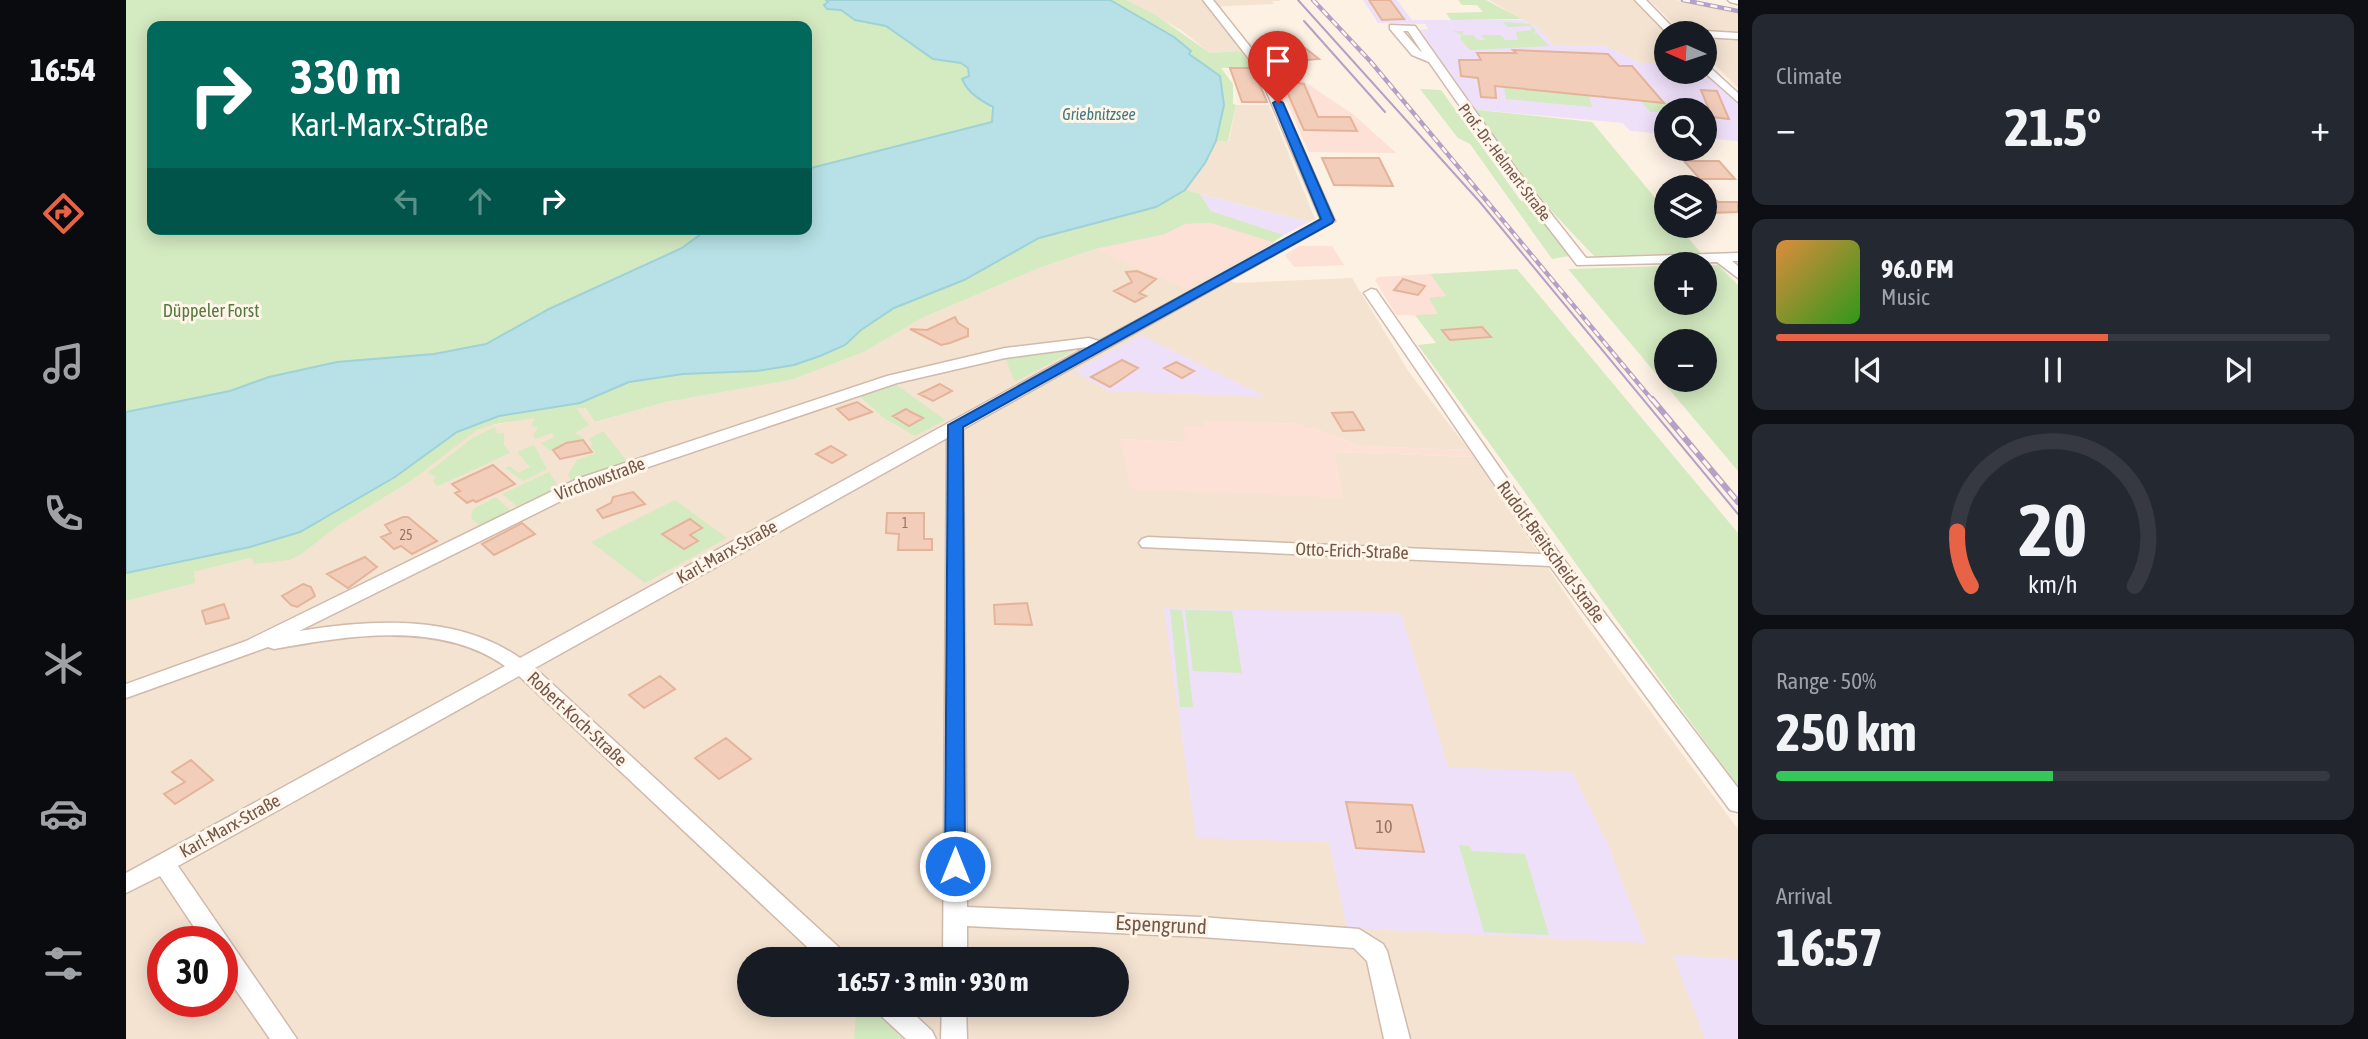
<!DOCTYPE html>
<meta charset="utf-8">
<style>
body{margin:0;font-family:"Asap Condensed",sans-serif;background:#242831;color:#f1f3f6;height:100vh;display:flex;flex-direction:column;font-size:26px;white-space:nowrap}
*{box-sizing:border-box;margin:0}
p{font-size:23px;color:#9ea1a6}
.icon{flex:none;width:38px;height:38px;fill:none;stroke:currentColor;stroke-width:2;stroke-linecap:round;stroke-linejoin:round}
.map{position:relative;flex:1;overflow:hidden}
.side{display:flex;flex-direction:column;gap:14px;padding:14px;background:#0d0f14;width:630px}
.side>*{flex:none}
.top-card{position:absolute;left:21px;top:21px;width:665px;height:214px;border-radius:14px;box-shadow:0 4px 18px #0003;background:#00695c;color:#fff;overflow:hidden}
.needle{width:46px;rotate:273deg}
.fabs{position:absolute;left:1528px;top:21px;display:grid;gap:14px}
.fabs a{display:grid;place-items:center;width:63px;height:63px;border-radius:50%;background:#171b24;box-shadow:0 4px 18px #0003;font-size:35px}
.speed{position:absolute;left:21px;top:926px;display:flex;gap:14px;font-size:35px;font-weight:700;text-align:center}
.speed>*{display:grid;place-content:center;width:91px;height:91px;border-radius:50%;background:#171b24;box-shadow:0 4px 18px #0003;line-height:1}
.speed .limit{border:10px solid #d22;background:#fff;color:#111}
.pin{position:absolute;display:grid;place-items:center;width:60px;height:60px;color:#fff;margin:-72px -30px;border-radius:50% 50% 50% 0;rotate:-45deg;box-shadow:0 0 7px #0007}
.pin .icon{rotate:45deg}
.me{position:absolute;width:77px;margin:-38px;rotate:0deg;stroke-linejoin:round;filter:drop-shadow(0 0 5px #0008)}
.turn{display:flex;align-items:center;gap:24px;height:147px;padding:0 28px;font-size:32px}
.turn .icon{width:91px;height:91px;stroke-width:2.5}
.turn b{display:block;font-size:49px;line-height:60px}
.lanes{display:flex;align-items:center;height:66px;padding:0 28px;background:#0003;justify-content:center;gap:35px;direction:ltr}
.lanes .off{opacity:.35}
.big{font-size:52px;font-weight:700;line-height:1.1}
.side .card{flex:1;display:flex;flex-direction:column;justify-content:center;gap:10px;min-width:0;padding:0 24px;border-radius:14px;background:#242831}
.side .dial{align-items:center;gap:0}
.dial svg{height:182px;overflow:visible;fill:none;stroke:#363941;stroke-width:7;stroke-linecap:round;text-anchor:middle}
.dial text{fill:#f1f3f6;stroke:none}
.song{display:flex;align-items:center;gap:21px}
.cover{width:84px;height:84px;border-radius:10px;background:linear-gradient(135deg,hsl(30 70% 55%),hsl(110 70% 35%))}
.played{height:7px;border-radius:4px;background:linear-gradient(90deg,#e86346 60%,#363941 60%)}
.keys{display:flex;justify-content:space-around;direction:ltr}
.heat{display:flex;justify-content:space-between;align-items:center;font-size:38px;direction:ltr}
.charge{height:10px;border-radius:5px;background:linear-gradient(90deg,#34c759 50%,#363941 0)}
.trip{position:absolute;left:611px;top:947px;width:392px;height:70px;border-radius:35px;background:#171b24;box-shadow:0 4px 18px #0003;font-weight:700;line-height:70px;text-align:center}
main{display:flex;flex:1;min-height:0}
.menu{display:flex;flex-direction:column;width:126px;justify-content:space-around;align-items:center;background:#090b0e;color:#9ea1a6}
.menu .icon{width:49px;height:49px}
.menu .current{color:#e86346}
.menu b{font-size:32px;color:#f1f3f6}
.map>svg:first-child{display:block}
.residential{fill:#f4e3d1;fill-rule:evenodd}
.commercial{fill:#fde0d6}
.education{fill:#eee0f9}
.green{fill:#d4eac1;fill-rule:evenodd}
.water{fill:#b7e1e6;stroke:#9dd2d8;stroke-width:2}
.building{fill:#f2ceba;stroke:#e5b39a;stroke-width:2}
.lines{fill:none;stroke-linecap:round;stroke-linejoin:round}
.minor-casing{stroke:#d0baac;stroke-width:3}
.minor{fill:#fff;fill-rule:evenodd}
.tram{stroke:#b3a1c6;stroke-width:2}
.rail-far1-casing{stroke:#b3a1c6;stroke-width:4.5}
.rail-casing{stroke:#b3a1c6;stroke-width:6}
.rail-far1{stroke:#fff5e9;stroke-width:2.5;stroke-dasharray:7;stroke-linecap:butt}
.rail{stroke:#fff5e9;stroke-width:3.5;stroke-dasharray:10;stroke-linecap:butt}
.route{fill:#1a73e8;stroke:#114b97;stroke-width:2}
.labels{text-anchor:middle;stroke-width:6;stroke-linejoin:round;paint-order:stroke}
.number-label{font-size:14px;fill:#947465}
.far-water-label{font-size:16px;font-style:italic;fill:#3f7a82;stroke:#fff5e9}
.far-street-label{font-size:16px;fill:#755649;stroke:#fff5e9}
.park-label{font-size:18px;fill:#547b41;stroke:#fff5e9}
.street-label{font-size:18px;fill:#755649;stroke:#fff5e9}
.near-number-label{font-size:18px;fill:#947465}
.near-street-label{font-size:21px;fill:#755649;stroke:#fff5e9}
</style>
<main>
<nav class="menu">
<b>16:54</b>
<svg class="icon current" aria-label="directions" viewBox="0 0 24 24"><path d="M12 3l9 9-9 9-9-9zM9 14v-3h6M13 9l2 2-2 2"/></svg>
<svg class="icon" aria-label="music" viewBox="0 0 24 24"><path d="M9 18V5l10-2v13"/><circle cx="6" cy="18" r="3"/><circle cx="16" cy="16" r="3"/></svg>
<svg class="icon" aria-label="phone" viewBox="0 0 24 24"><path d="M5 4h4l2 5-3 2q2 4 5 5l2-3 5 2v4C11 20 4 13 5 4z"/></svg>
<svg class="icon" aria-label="climate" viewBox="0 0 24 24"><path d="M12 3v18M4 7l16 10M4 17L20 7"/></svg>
<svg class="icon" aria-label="car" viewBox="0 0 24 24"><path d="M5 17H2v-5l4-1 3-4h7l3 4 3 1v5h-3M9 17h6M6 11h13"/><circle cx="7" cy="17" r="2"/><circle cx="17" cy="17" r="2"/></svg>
<svg class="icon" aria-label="filters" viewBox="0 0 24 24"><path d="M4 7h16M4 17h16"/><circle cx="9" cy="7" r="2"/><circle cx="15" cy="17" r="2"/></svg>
</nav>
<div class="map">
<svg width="1612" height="1039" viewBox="0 0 1612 1039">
<rect width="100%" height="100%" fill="#fcf1e3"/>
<path class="residential" d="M1000,0H1154L1155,1H1146L1148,4L1081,7L1115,51L1084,53L1055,30Z
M1363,0H1509L1542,33L1540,63H1515L1480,46H1428L1413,29Z
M1523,0H1550L1612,12V88L1579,55L1578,33H1557Z
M1110,105H1143L1189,219L1183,222L1059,190L1090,141H1103Z
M1085,223L1151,243L1093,274L1109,283L1226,278L1283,372L1343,450L1234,446L1187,428H1178L1177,424L1077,422V427L1060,442L994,439L1217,498L1208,452L1348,457L1459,623L1612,829V1039H0V601L68,583L67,572L126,558L177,553L213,525L285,481L341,436L357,427L458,408L470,422L540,402L665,380L738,352L794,319L913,268L969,249ZM37,942H96V1001H37ZM623,959H990V1004H623Z"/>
<path class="commercial" d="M1151,69L1167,74L1228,115L1270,153L1183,152L1147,70Z
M1085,223L1147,242L1060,289L969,249L1039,234L1059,224Z
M1174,246H1206L1218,265L1168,267L1159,255Z
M1304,274L1320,296L1312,315H1270L1249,280L1252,277Z
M1077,421L1177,424L1178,428H1187L1234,446L1343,450L1348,457L1208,452L1217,498L1005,489L994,439L1059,442L1058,426L1077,427Z"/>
<path class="education" d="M1237,0H1271L1286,20H1397L1413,29L1428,46H1480L1515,63H1540V72L1579,70L1612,103V141L1579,138L1578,110H1540V134L1504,131L1497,123L1343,109L1292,30L1302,29L1299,24L1252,23Z
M1074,194L1183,222L1158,235L1085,211Z
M1015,335L1140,397L982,391L948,371Z
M1038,608L1275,613L1322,767L1446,772L1482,845L1520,943L1221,928L1203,842L1070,838Z
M1547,955L1612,959V1039H1579Z"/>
<path class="green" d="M0,0H700L729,20L760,26L807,59L835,63L842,68L869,115L866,122L847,129L681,169V26H26V229H582L556,248L423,309L360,344L308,354L211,362L143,377L104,391L0,412Z
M984,0H1000L1031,16L1084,53L1115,51L1127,67L1095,68L1107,84V104L1110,105L1102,141H1090L1098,105L1094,76L1063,54L1064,51Z
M1332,0H1360L1396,19L1325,20L1320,13L1357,12L1351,5H1336Z
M1377,22L1404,24L1410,31L1408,33H1411L1423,46L1344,50L1334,39L1336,35L1327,31H1337V35H1347L1352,40H1359L1355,35H1375L1379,40H1392L1390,32L1405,30V26L1382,27Z
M1378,87L1463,96L1466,107L1380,99Z
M1294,89L1315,90L1395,201H1403L1443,256L1426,259L1344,144L1332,138Z
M1515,101L1580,105L1585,118L1579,117L1578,110L1524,112Z
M1343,109L1466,122L1540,211V226H1552L1575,253L1468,256L1417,202Z
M1059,190L1074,194L1085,211L1158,235L1147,242L1085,223L1059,224L1039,234L969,249L913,268L794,319L738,352L665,380L540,402L469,422L459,408L451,409L463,425L449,433L458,438L450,443L437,442L434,448L424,451L415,443L429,437L426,433L409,439L407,435L412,428L405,425L409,418L370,424L351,430L285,481L213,525L177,553L163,560L128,564L125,558L68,572L69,583L0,601V573L124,547L174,532L269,477L331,432L373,416L454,403L503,382L557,374L631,371L668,365L694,356L719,345L735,330L768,308L839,280L913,238L1030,207Z
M1592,265L1612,285V471L1442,269L1540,266V303H1578L1579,266ZM1540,341H1578V380H1540Z
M1391,269L1612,533V786C1502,639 1400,492 1292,345L1310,343L1289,315L1312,314L1303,298L1320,296L1304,274Z
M954,347L889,382L879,358Z
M768,383L819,420L789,436L758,418L732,395Z
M369,427L371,434L378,433V445L384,453L312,486L307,482L309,476L301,473L348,437Z
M477,431L501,461L445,480L442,475L451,460L470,453L464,446L467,445L463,439Z
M408,445L421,469L397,481L379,468L384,466L392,473L404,467L391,452Z
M423,472L433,487L392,507L376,494Z
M370,497L385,511L354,526L345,518L347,509Z
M549,500L601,538L519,583L465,542Z
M1044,609L1056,610L1067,707H1054Z
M1059,610L1106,611L1116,673L1067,671Z
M1333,845L1344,846L1346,851L1399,854L1423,935L1358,932Z
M731,1005H743L777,1039H728Z"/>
<path class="water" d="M700,0H984L1048,37L1065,51L1063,54L1094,76L1098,105L1090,141L1079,163L1059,190L1030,207L913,238L838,280L768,308L735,330L719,345L694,356L668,365L631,371L557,374L503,382L454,403L373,416L331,432L269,477L174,532L124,547L0,573V412L104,391L143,377L211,362L308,354L360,344L423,309L556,248L582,229H681V169L866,122L867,107C854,100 842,93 836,79L843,76L842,68L835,63L807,59L760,26L729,20L715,10L701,9L698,5L702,2Z"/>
<path class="building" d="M1243,0H1264L1278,19L1256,20Z
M1158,41H1170L1193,59L1169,61L1170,55Z
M1387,50L1482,54L1493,66H1506L1538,103L1369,86L1370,98L1355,97L1352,78L1335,76L1333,60H1355L1351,53H1390Z
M1104,68H1127L1141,102H1116Z
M1166,82L1178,84L1192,117H1224L1231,131L1178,130L1158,85Z
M1575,90L1591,91L1603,119L1586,117Z
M1196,158H1253L1267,186L1208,185Z
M1558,161H1593L1609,179H1574Z
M1578,190L1592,202H1612V212L1583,213L1578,208Z
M1011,271L1030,279L1013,293L1020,296L1009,302L988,291L1006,282L1000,272Z
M1277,279L1299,286L1292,295L1268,290Z
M829,317L832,323L842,329V336L824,343L815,345L784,329L801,330Z
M1356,327L1365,337L1324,340L1316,330Z
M996,360L1012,368L984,387L965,377Z
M1050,362L1068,371L1056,378L1038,368Z
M814,384L826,391L807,401L793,394Z
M731,402L746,412L723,420L711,409Z
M780,409L785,412L797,418L783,426L767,416Z
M1227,412L1238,430L1217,431L1206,413Z
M457,440L466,452L434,459L427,450L440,443Z
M705,446L720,455L706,463L690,454Z
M367,465L389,484L350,502L347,500L341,503L329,493L334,491L326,484Z
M507,492L519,504L477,518L471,510L485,503L487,497Z
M761,513H798V539H806V550H772L773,534L760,533Z
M277,517H282L311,541L286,554L275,546L268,549L255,537L265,533L259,525Z
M564,519L576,528L564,535L572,541L558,549L536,534Z
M396,523L409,534L368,555L356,544Z
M239,557L251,567L222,588L201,574Z
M177,584L185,587L189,596L171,607L165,605L156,596Z
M901,603L906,625L869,624L868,605Z
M98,604L103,618L80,624L76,611Z
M534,676L549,689L518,708L503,695Z
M600,738L625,759L593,779L569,758Z
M65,760L87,780L49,804L38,794L59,782L46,772Z
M1220,802L1286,805L1298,852L1230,848Z"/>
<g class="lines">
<g class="minor-casing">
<path id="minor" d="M1077,0H1087L1141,68L1209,221L837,429L841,907L1075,917L1233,929L1257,944L1261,951L1284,1039H1258L1241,961L1228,948L1075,937L841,926V959H817L821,438L409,668L718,952L722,959H694L393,676L52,866L171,1039H144L96,970V942H78L34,876L0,893V873L379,666C314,620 221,636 148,649L142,647L0,698V684L120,641L451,479L761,376L879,348L963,338L973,341L1195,220L1131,69ZM961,347L394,658C332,614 244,619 173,631L463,487L771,383L879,358Z
M1509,0H1520L1552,33H1541Z
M1602,0H1612V4L1604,2Z
M1264,25L1289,26L1393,173L1460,258L1612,253V261H1606L1612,266V278L1591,262L1451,265L1385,179L1303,62L1286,55L1264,29ZM1277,31H1282L1296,52L1294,51Z
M1578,31L1612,33V39L1578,37V33H1573Z
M1578,62L1612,93V102L1578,72Z
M1245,289L1250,290L1435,556L1612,788V812L1604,810L1424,566L1016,547L1013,543L1016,539L1022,537L1416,554L1238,293Z
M748,1004H777L806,1031L810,1039H780L751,1012Z
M816,1004H840L841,1039H815Z"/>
</g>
<use href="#minor" class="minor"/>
<path class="tram" d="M1172,0L1353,201L1612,514
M1178,21L1259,112"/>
<g class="rail-far1-casing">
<path id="rail-far1" d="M1187,0L1245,62L1527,401
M1557,0L1612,11"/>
</g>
<g class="rail-casing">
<path id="rail" d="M1526,399L1612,502"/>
</g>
<use href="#rail-far1" class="rail-far1"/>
<use href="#rail" class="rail"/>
</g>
<path class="route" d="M1152,100L1157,103L1208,220L1206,223L837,427L839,866L836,872H822L819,866L822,425L1195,219L1147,103Z"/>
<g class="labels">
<g class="number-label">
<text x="779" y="528">1</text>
<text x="280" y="540">25</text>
</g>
<g class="far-water-label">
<text x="973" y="120">Griebnitzsee</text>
</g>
<g class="far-street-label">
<text transform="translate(1379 162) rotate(53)" y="6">Prof.-Dr.-Helmert-Straße</text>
</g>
<g class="park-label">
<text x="85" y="317">Düppeler Forst</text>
</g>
<g class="street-label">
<text transform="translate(474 479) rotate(-20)" y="6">Virchowstraße</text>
<text transform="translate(1226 551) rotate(2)" y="6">Otto-Erich-Straße</text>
<text transform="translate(601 552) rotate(-29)" y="6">Karl-Marx-Straße</text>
<text transform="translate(1425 552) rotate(54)" y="6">Rudolf-Breitscheid-Straße</text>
<text transform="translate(451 719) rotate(43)" y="6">Robert-Koch-Straße</text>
<text transform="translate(104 826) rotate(-29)" y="6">Karl-Marx-Straße</text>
</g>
<g class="near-number-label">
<text x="1258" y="833">10</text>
</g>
<g class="near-street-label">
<text transform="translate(1035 925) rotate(3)" y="7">Espengrund</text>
</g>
</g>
</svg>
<div class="fabs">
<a><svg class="needle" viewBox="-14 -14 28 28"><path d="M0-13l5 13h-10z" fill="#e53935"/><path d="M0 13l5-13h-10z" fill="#9ea1a6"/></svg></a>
<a><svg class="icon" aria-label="search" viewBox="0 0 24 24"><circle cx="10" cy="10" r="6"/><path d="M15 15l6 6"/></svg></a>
<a><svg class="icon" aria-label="layers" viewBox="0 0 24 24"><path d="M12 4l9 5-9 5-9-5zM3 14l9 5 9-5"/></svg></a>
<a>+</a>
<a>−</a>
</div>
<div class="speed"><div class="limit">30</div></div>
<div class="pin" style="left:1152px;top:103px;background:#d93025"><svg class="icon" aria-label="arrive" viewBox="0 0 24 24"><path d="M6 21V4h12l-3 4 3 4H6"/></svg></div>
<svg class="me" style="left:829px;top:866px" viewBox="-20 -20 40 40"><circle r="17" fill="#1a73e8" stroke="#fff" stroke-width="3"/><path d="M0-11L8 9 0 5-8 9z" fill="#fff"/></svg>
<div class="trip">16:57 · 3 min · 930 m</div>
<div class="top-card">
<div class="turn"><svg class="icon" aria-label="right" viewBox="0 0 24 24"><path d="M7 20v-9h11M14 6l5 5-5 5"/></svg><div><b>330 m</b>Karl-Marx-Straße</div></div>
<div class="lanes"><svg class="icon off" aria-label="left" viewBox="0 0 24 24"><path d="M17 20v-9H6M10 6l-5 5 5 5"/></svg><svg class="icon off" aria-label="ahead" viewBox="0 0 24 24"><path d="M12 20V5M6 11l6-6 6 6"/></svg><svg class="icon" aria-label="right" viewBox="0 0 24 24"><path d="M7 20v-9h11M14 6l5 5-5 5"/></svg></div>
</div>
</div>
<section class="side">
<div class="card"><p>Climate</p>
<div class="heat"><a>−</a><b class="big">21.5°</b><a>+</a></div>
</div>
<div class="card">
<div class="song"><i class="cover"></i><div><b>96.0 FM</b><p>Music</p></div></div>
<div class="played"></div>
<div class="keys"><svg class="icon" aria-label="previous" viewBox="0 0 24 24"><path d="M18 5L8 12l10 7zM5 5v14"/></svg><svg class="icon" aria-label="pause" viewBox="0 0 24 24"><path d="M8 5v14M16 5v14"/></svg><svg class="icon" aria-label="next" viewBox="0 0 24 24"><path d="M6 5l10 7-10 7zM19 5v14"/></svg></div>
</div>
<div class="card dial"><svg viewBox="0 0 100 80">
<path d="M14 69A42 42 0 1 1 86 69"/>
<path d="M14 69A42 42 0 0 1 8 45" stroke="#e86346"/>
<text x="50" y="56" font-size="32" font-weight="700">20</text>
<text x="50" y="72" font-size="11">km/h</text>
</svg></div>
<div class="card"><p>Range · 50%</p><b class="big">250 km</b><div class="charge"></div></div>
<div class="card"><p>Arrival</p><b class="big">16:57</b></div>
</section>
</main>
